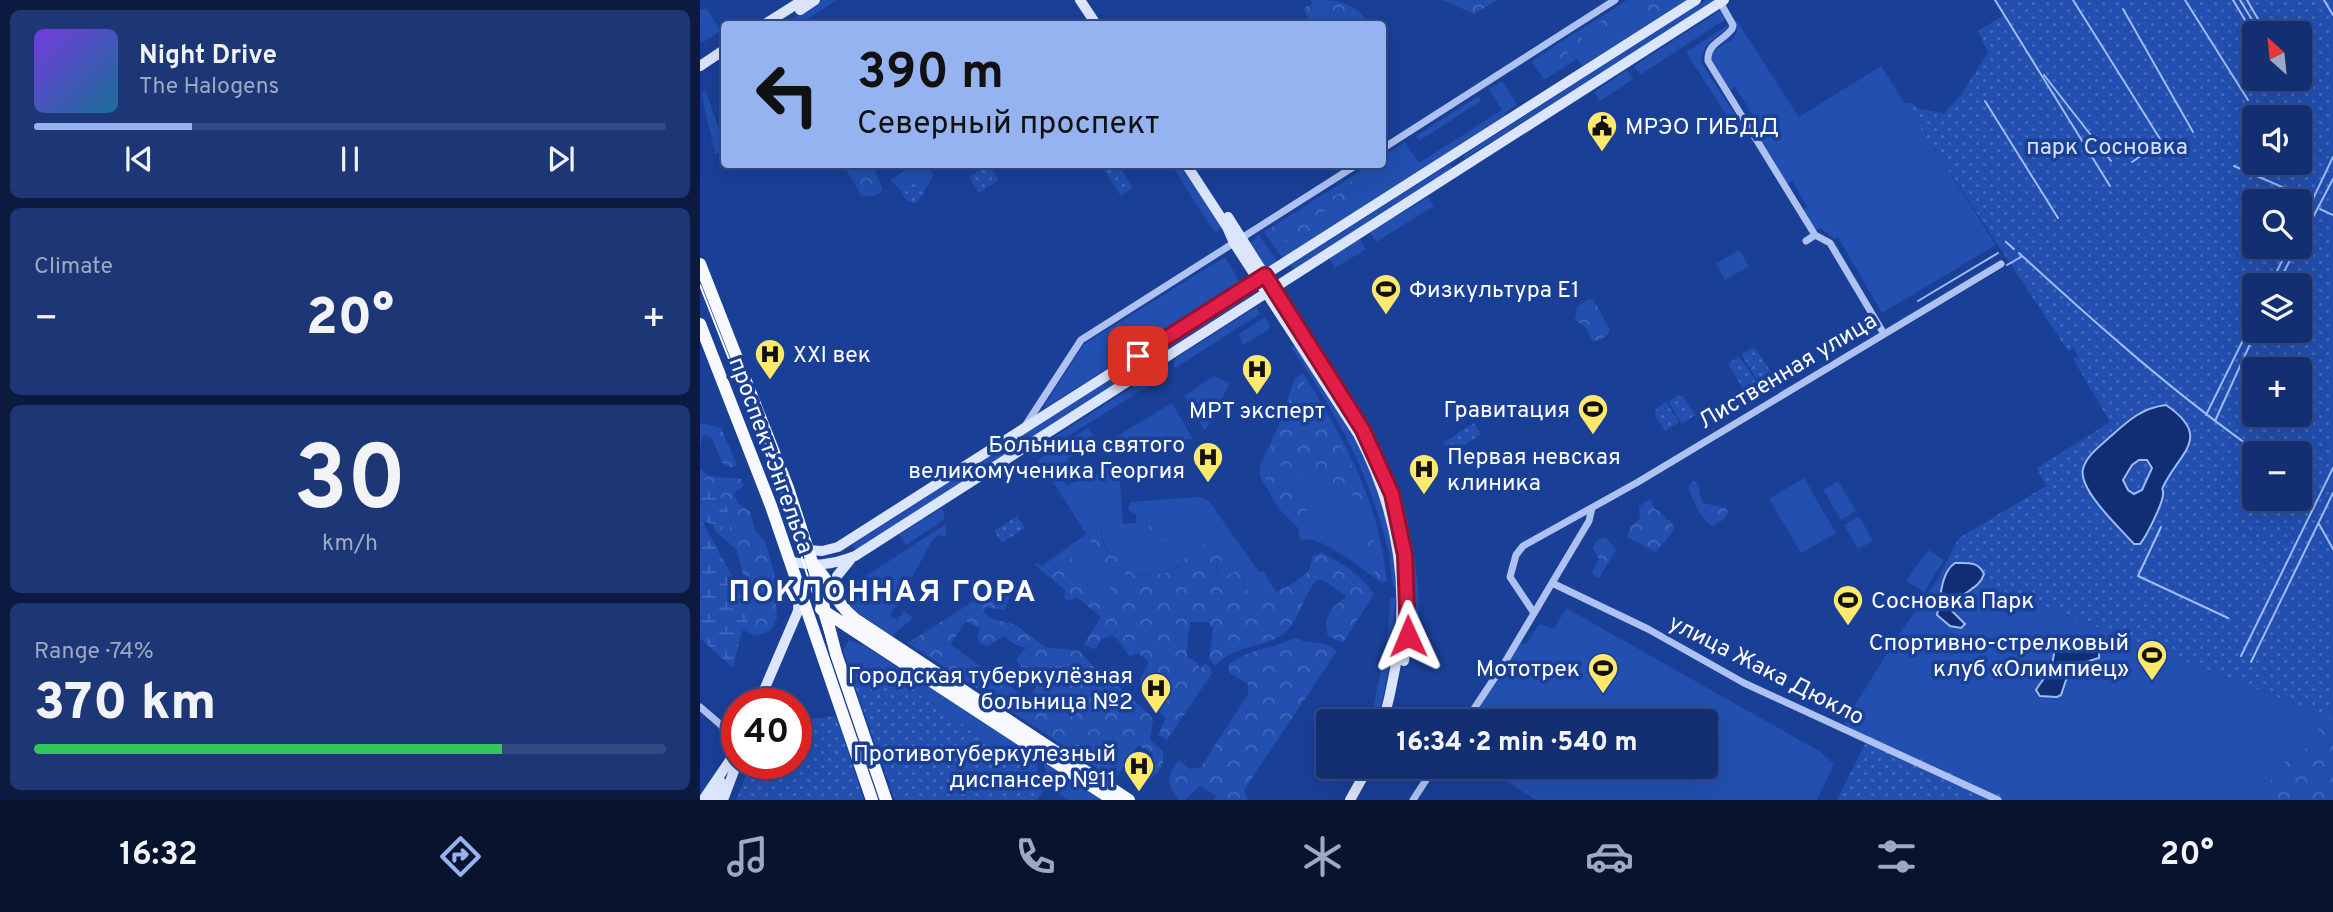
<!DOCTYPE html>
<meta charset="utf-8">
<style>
body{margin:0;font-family:Overpass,sans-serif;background:#1d3776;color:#f1f3f6;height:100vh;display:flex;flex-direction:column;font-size:26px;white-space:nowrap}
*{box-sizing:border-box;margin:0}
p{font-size:23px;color:#9da9c3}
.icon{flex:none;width:38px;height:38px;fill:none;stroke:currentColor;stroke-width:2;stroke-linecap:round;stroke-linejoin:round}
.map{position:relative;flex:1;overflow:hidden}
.side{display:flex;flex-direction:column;gap:10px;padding:10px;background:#0b1a3e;width:700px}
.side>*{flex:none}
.hud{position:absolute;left:21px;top:21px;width:665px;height:147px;border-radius:7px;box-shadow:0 7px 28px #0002,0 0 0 2px #334a84;background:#95b2f1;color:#111;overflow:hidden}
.needle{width:46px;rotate:333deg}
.fabs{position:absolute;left:1542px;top:21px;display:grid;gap:14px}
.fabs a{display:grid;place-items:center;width:70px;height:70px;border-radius:7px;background:#142f71;box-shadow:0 7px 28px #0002,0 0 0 2px #334a84;font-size:35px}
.speed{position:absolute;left:21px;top:688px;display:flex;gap:14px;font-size:35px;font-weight:700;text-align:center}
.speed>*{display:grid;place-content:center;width:91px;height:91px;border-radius:50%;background:#142f71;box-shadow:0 7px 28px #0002,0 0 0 2px #334a84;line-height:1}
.speed .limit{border:10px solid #d22;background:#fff;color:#111}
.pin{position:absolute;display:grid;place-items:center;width:60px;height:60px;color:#fff;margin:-30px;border-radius:14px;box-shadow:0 4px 10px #0006}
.me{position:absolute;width:77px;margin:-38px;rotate:359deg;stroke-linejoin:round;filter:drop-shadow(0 0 5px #0008)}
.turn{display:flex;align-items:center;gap:24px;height:147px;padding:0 21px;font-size:32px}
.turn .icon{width:91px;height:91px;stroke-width:2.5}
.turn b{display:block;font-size:49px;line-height:60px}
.big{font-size:52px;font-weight:800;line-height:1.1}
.side .tile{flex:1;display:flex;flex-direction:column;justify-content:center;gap:10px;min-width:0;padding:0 24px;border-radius:10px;background:#1d3776}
.side .dial{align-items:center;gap:0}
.dial b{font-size:91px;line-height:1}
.song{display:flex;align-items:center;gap:21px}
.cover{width:84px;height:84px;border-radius:10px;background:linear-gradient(135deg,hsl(260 70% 55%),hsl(200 70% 35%))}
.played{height:7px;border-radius:4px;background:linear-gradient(90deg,#95b2f1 25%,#334a84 25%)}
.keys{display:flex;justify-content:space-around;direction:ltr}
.heat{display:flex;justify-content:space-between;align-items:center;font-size:38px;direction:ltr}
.charge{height:10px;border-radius:5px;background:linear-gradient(90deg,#34c759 74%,#334a84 0)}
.trip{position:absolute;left:616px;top:709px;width:402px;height:70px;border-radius:7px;background:#142f71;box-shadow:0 7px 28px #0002,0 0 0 2px #334a84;font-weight:800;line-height:70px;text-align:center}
.tabs{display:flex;height:112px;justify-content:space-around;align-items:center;background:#08132d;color:#9da9c3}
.tabs .icon{width:49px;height:49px}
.tabs .current{color:#95b2f1}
.tabs b{font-size:32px;color:#f1f3f6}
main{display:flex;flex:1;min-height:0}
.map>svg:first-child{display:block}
.grass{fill:#224fb0;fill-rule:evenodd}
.forest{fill:url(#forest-crowns);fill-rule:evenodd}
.wetland{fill:url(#wetland-marsh)}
.park{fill:url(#park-dots);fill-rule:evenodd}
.water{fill:#112e75;stroke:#a0bbf3;stroke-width:2;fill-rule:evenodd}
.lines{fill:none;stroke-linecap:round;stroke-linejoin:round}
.stream{stroke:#a0bbf3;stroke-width:2}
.street{stroke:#adc2f0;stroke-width:7}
.secondary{stroke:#dbe5fb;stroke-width:10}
.primary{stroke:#f7f9ff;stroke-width:12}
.tram{stroke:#fff;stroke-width:2}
.route-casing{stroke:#92132f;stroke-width:18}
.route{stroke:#e11d48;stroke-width:12}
.labels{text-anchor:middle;stroke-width:7;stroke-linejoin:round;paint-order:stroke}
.poi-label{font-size:23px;fill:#fff;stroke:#1a3f97;text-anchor:end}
.park-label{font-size:23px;fill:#d4e1fb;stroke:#1a3f97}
.street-label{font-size:23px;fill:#fff;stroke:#1a3f97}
.district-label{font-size:30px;font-weight:bold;letter-spacing:2px;fill:#fff;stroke:#1a3f97}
</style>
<main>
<section class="side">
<div class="tile">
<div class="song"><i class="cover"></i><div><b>Night Drive</b><p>The Halogens</p></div></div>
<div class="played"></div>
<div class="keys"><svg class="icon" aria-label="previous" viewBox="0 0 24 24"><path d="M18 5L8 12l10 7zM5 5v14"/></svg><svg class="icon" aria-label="pause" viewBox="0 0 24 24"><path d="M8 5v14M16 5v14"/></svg><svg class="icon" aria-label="next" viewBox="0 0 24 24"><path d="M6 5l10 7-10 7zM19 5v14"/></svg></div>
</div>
<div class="tile"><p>Climate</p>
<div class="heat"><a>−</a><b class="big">20°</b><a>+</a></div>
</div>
<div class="tile dial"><b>30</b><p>km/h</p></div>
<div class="tile"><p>Range · 74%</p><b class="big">370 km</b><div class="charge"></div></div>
</section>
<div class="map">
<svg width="1633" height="800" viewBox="0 0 1633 800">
<defs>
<pattern id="forest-crowns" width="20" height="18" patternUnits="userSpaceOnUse" patternTransform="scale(1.75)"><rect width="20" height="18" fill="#224fb0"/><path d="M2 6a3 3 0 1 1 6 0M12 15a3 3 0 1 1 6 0" fill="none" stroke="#4369bc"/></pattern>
<pattern id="wetland-marsh" width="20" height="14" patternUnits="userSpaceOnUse" patternTransform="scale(1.75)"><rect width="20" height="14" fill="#224fb0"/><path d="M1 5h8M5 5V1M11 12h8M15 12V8" fill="none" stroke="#4369bc"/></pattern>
<pattern id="park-dots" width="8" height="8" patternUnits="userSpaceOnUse" patternTransform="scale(1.75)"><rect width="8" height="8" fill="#224fb0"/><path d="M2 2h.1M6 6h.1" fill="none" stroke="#4369bc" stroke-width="1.8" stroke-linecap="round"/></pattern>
</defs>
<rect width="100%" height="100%" fill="#1a3f97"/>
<path class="grass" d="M123,0H137L99,24H85Z
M927,0H986L882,66L877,59L844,80L832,61Z
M1006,0H1015L763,160L764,155Z
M6,8L21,31L3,42L0,41V10Z
M1021,10L1026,19L940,75L934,66Z
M1036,20L1099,117L1181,66L1296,245L1182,313L1138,237L1134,239L1121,228L1116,230L1103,211L1107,207L1092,181L1086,184L1051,124L1056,120L1035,87L1030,90L1011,62V52L1033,39L1037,31L1034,22Z
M1030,24L1029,28C1015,37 1003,44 1001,62L1047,134L1041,138L986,52Z
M927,70L933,79L900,101L894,92Z
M802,81L817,105L805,113L806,115L582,258L564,232L670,165L682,164L683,156L705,142L719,163L802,110L789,89Z
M6,91L24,144V151L15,154L3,101L2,93Z
M778,96L781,101L719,141L716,136Z
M213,165H227L234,175L223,193L200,189L190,180Z
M471,165H480L522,228L515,233Z
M748,165H752L751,169L594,269L591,265Z
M728,197L734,206L676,242L670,233Z
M559,235L577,261L570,266H565L551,243Z
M660,239L666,249L635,268L629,258Z
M1039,250L1049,266L1025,280L1016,264Z
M525,257L541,284L346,407L344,406L384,344Z
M547,293L549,297L467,349L464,348L465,345Z
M556,307L560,314L475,368L473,364L476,358Z
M565,317L570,326L568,330L543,345L539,334Z
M597,343C617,376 641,409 658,444C681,488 693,539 696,588L693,586C690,574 691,561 688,549C668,469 637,415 591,347Z
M436,363L440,365V369L155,550L152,545Z
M603,373C647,444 677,496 687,581L683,583C663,571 622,534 600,540L598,528L579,509L560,477V465L578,427L595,378Z
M514,376L530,383L505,431L484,396Z
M445,379L452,384L334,457L332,453L334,450Z
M472,403L493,439L409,441Z
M388,428L396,440L368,458L367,468L359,474L367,486L377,481H387L407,468L412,469L420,482L423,524L436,523V514L428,510L430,502L499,497L509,501L559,572L563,571L576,592L557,595L544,589L545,580L529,575L520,579L514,550L505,544L488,551L480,566C473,569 465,574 457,574C448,575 444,572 434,576L424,559C402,553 402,542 401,521L385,525L396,561L406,566L423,569L426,578L423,586L416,588L409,581L410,594L403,598L392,592C387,578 382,565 370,557L361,563L352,573L342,566L386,534L347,472L337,461Z
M1104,478L1136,533L1101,553L1069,499Z
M1138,481L1156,511L1141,520L1123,490Z
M699,492C709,511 727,617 715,632L712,631C715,586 708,542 696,498Z
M242,508L245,519L206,545L199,535Z
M1159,516L1173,541L1158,549L1144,525Z
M246,524V537L239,535L233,540L190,616L197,620L204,611L213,618L192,636L152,609L145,598L146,593L153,584Z
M1228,550L1244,560L1224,592L1206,581Z
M1248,559H1277L1291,586L1633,719V800H1313L1150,728L1144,723L1199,634L1238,579ZM1256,563H1274L1278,584L1258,597L1252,611L1237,615C1240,599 1240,573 1256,563Z
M696,597L691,657L681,707H676L674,705L688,633L690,598Z
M866,608L1119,751L1134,764L1117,800H836L784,767L1006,766V721H778L777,709L820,644L827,643L839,624L854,629Z
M149,640L163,645L201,670L205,669L335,755L339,777L230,702L187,667L178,680L166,663L148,666L143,650Z
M343,760L402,800H368L350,788Z"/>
<path class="forest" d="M611,0C636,0 656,1 669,24H611L603,8L612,4Z
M743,0H797L774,14Z
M927,0H969C966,9 955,13 946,15L939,7H927L924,2Z
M921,11L926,12L927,16L922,17L925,24L921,26L923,32L917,37L913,36L912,32L899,34L900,37L898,41H894L887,32L899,28L901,21L919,18Z
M876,32L887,43L886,48L878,52H868L861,62L855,58L853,47Z
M143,165H172L183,190L175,196H162Z
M646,180L651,181L653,184L652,194L656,192L661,195L663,200L659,203H632L636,210L634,216L629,217L626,210L622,213L626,219L624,224L586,242H571L564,232L601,209L611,210L610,203L625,193L632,197L646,190Z
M889,299L894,301L910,330C907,337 900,341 893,341L885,327L875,320L877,307Z
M602,379L650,461L666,507L683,577L679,579C664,567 674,529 655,516L657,506L650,488C647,495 651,502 648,510L632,496L626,479L614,477L606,467L600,468L605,473L603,478L595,477C591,468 587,465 578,466C583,477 616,500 628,505L630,511L626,517L615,505L606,508L608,515L605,519C600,518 593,518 589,515C575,507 562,480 564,465L595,386Z
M0,423L21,428L37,465L32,468L22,463L12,438L3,434L0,451Z
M0,469L9,476L41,479L44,486L34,493L37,502L50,512L55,531L65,541L74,573L77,619L70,631L57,636L45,631L34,613L52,599L45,583L37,550L15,531L11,517L0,509Z
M994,481L997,482C1001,489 998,495 1003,503L1026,508L1028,512L1023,520L1012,526C1000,518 993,500 988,487Z
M951,500L955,509L961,512L966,520H970L974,527L972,533L956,552L927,537L931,527L940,518L939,507L946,501Z
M392,516L401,521C401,542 402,554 424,558L434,576C444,573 449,575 457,574C465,574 473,570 480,567L488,551L505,544L524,554L523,560L516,565L520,579L538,570L544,573V589L557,595L576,592L594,583L609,571L613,556L621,552C640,563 662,575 674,594L643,643L628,636C624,625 627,612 637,604C640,601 644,599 646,596L623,580H617C602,595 600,624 580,636C558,649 535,645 515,666L509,659L513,629L508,622H490C489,634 486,645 487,657L497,662L500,669L505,663L509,666L512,673L467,740L459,735L465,718C458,709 438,691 441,678C443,671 448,669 448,661L438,653L430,656C422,649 422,641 412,635L402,639L396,648L392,649L384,644L401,617L377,597L369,601L364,599L365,590L335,565L337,563L352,573L361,563L370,557C382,565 387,578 392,591L403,598L410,594L409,580L416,588L423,586L426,578L423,569L406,566L396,561L385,525Z
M458,518L466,520L474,518L479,520L476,526L472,529L469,540L452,541L447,527Z
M901,538H906L916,550L899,578L894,576L892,572L899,559L893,548L895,543Z
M306,580L310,596L305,610L285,607L284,613L290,618L316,625L345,647L379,651L402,676L414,682L449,714L453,720L450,740L463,751C464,766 461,770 450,779L444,775L443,770L453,758L452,753L438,745L416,778H412L208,643ZM266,621L280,629L277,638L281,644L288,646L304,636L314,644L326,648L316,659L321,668L339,667L345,673L330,697L322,695L252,646L251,643Z
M594,638C609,644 624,640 637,651L544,790L548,800H514L516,796L500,786L485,800H479C466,784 466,776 479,760L490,769L501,767L548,694V684L530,673L528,665C548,649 573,649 594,638Z
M1617,712L1633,719V800H1566C1571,763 1590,758 1619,741Z"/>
<path class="wetland" d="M0,475C15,489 34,507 30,529L2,521L52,612L41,635L33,668L0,638Z"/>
<path class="park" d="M1295,0H1633V719L1291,586L1277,559H1248L1259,538L1346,486L1337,468L1410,422L1373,359L1378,356L1374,348L1368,351L1204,103H1211L1220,109L1244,113L1261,95L1288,52L1278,31L1304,15ZM1554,33H1600V79H1554ZM1554,117H1600V163H1554ZM1554,201H1600V247H1554ZM1554,285H1600V331H1554ZM1554,369H1600V415H1554ZM1554,453H1600V499H1554Z
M411,164L418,165L433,188L421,196L403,169Z
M289,165L299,180L279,193L269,177Z
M218,180L225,193L215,204L206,200L199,188Z
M1052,348L1056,349L1074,377L1068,384L1063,377L1057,380L1041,354Z
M1039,356L1056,381L1043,389L1028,364Z
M978,395L983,396L996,415L982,423L968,402Z
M966,402L979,422L965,431L955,415L956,409Z
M774,423L781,434L751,454L743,443Z
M317,516L325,528L302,543L294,531Z
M166,663L178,679L186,667L230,702L339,777L342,792L337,800H195L148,666Z
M136,716L164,800H36L51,763H96V721Z
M1169,736L1313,800H1137Z"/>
<path class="water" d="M1466,405C1513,437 1480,452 1464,485C1460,492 1464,487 1463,495C1462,505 1446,537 1440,544H1434C1421,529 1378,490 1383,469C1386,456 1401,445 1411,436C1429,420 1442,408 1466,405ZM1439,460H1447L1452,468L1442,490L1434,494L1428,490L1423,480L1432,465Z
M1255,563C1268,563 1278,561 1284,574C1279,591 1258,591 1252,611L1265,624L1261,628L1250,626L1237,615C1241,599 1240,573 1255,563Z
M1376,639L1389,641L1399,647V658L1376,665L1369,671L1361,695L1357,697L1340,696L1336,690C1340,683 1345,678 1349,671C1359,654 1345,645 1376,639Z"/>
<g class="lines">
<path class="stream" d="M1295,0L1410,186
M1373,0L1467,150
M1485,0L1548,100
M1533,0L1554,35
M1540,0L1560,33
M1547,0L1566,33
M1624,0L1633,15
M1423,9L1493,132
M1344,75L1411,161
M1285,101L1358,218
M1432,162L1461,142
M1534,166L1612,200
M1620,209L1633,215
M1600,226L1633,157
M1306,242L1314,249
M1600,242L1633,179
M1319,253C1396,324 1474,393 1559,453
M1307,265L1321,257
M1570,285L1589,247
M1577,285L1597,247
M1218,301L1298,253
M1506,415L1554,318
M1515,421L1556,331
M1600,481L1612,490
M1619,524L1633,549
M1461,527L1438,576L1528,618
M1541,656L1633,468
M1551,662L1633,493"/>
<path class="street" d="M1020,2L1033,25L1032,29C1023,41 1007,43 1008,61L1115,235
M682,149L915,0
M1106,241L1115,235L1130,243L1184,334
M325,426L381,340L658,164
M852,583L889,521L892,508
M834,613L810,577L816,555L823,546L938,482L1301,264
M0,707L21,725L29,739
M766,721L805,662L852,583L948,629L1044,683L1298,800
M713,800L735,766"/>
<path class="secondary" d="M380,0L396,24
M100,10L115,0
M65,24L103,0
M0,66L24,50
M486,164L527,227L534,243L658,434C698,511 712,594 693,679C690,693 688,708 682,721
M528,217L587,310
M704,548L707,591
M108,550L122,551L138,547L996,0
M90,561C114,567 132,565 155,556L1024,0
M135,595L137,576L150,560
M704,661L708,636V614
M58,704L98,611L99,590
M3,800L37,750
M13,800L21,782
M23,800L37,763
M650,800L669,766"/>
<path class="primary" d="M0,264L88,488L113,565L136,654L186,800
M0,324L71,506L172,800
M116,568C133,583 134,603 155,619L429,800
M121,609L413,800"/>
<path class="tram" d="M0,285L81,491L127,638L182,800"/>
</g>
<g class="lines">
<g class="route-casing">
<path id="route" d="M438,356L565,275L663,430L692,494L705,555L708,636"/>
</g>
<use href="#route" class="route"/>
</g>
<defs>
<g id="civic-pin" transform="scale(1.575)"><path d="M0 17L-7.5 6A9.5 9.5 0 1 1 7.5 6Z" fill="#ffe96d" stroke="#1a3f97"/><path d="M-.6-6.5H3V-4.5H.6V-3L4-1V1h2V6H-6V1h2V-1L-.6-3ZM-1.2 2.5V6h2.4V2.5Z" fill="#111"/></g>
<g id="stadium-pin" transform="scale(1.575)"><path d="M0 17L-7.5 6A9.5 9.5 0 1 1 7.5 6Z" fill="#ffe96d" stroke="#1a3f97"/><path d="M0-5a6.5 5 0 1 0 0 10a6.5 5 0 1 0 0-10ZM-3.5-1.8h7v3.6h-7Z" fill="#111"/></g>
<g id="hospital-pin" transform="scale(1.575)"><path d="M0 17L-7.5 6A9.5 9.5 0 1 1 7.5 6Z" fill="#ffe96d" stroke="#1a3f97"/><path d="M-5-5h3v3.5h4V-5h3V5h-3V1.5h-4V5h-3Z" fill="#111"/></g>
</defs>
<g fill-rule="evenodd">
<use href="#civic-pin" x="902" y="126"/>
<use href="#stadium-pin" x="686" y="289"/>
<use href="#hospital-pin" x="70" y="354"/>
<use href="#hospital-pin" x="557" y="369"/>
<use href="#stadium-pin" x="893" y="409"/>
<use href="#hospital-pin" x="508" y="457"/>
<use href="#hospital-pin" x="724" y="469"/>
<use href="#stadium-pin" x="1148" y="600"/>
<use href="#stadium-pin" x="1452" y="655"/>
<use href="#stadium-pin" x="903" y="668"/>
<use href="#hospital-pin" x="456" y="688"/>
<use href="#hospital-pin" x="439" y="766"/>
</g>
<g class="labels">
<g class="poi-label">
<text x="925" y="134" text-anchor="start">МРЭО ГИБДД</text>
<text x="709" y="297" text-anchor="start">Физкультура Е1</text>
<text x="93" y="362" text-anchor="start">XXI век</text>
<text x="870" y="417">Гравитация</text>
<text x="557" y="418" text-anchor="middle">МРТ эксперт</text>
<text x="485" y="452">Больница святого<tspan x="485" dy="26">великомученика Георгия</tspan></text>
<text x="747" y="464" text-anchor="start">Первая невская<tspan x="747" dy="26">клиника</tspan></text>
<text x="1171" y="608" text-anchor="start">Сосновка Парк</text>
<text x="1429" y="650">Спортивно-стрелковый<tspan x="1429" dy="26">клуб «Олимпиец»</tspan></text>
<text x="880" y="676">Мототрек</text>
<text x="433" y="683">Городская туберкулёзная<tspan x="433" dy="26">больница №2</tspan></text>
<text x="416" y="761">Противотуберкулезный<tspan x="416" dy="26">диспансер №11</tspan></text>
</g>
<g class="park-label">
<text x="1407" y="154">парк Сосновка</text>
</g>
<g class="street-label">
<text transform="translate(1087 370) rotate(-31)" y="8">Лиственная улица</text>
<text transform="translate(72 455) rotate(70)" y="8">проспект Энгельса</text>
<text transform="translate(1067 669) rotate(27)" y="8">улица Жака Дюкло</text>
</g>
<g class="district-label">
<text x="183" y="601">ПОКЛОННАЯ ГОРА</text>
</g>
</g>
</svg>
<div class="fabs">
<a><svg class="needle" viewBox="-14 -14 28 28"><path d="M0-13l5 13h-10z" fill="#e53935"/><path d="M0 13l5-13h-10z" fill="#9da9c3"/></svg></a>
<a><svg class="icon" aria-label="sound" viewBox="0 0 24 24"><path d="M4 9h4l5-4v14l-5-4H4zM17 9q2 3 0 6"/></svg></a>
<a><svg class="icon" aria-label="search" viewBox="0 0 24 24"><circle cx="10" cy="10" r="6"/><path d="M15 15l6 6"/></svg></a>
<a><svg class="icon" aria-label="layers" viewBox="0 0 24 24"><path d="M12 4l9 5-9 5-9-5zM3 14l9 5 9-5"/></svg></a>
<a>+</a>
<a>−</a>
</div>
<div class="speed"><div class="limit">40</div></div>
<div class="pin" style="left:438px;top:356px;background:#d93025"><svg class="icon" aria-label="arrive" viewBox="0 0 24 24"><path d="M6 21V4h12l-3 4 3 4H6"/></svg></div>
<svg class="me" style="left:708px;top:636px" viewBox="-20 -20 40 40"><path d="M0-17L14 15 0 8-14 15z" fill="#e11d48" stroke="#fff" stroke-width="4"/></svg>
<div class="trip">16:34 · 2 min · 540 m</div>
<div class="hud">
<div class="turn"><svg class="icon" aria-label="left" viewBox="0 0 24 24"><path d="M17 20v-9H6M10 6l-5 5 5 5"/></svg><div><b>390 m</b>Северный проспект</div></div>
</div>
</div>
</main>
<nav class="tabs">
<b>16:32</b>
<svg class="icon current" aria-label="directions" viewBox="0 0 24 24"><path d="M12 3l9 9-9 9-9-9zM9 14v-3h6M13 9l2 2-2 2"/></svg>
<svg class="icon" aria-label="music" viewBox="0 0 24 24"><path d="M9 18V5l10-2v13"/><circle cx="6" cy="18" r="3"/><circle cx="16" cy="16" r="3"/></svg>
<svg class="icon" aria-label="phone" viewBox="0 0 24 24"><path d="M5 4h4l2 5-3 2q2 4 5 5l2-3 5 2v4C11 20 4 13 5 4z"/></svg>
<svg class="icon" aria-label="climate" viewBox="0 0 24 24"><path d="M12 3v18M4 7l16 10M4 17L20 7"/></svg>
<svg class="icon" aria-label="car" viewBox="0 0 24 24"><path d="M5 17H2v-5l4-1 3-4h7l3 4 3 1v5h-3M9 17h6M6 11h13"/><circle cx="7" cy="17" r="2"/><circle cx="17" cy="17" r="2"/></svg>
<svg class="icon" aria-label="filters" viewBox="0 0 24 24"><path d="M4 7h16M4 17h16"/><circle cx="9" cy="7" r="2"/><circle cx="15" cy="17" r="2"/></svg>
<b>20°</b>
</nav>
